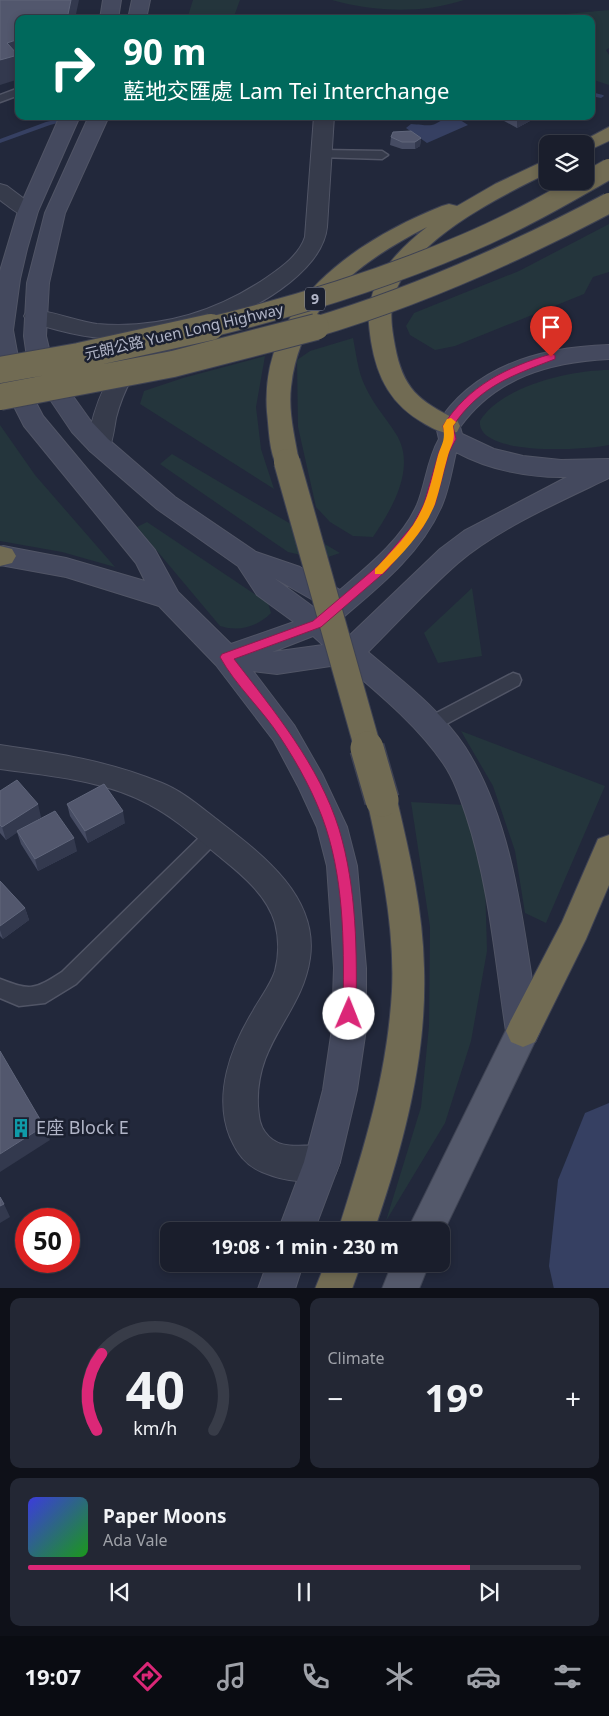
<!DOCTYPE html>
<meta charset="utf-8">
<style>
body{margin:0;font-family:"Noto Sans","Noto Sans TC",sans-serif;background:#232734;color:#f1f3f6;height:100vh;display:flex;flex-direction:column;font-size:19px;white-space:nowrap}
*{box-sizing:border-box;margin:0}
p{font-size:16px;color:#9fa2a9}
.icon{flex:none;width:28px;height:28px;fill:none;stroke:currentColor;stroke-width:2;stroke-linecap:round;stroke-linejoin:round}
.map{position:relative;height:1288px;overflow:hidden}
.sheet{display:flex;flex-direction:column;gap:10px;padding:10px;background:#0e1018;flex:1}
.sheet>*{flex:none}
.guide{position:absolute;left:15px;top:15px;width:580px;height:105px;border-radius:10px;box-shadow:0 2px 8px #0003,0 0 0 1px #383c48;background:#00695c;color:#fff;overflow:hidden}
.controls{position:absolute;left:539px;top:135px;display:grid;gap:10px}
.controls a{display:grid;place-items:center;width:55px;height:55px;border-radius:10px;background:#1a1e2c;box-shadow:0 2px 8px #0003,0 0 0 1px #383c48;font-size:25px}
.speed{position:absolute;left:15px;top:1208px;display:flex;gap:10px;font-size:25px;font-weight:700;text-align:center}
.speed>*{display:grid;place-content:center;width:65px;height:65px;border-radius:50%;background:#1a1e2c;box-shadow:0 2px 8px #0003,0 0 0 1px #383c48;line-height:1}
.speed .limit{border:8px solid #d22;background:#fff;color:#111}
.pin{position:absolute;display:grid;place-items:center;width:42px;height:42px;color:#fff;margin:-51px -21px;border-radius:50% 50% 50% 0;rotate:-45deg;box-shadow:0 0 5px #0007}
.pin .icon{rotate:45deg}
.me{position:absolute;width:55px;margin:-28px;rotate:1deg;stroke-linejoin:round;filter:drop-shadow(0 0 4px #0008)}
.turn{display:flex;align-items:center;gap:18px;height:105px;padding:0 25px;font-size:22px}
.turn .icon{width:65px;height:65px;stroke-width:2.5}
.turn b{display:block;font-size:35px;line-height:42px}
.big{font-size:38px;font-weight:700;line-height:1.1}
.sheet .card{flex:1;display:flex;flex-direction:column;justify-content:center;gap:8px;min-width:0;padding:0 18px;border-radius:10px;background:#232734}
.sheet .dial{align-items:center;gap:0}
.dial svg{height:130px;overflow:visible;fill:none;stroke:#383c48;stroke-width:7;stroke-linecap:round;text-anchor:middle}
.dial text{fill:#f1f3f6;stroke:none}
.song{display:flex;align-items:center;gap:15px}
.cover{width:60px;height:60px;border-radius:8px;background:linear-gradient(135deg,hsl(240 70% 55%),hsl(120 70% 35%))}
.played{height:5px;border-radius:2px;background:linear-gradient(90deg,#db2777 80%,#383c48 80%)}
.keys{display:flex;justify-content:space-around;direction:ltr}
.heat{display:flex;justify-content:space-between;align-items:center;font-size:28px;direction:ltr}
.sheet .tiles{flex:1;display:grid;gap:10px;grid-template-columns:1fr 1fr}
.card:last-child{grid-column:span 2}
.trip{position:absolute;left:160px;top:1222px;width:290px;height:50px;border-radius:10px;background:#1a1e2c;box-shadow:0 2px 8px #0003,0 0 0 1px #383c48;font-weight:700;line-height:50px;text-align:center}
.menu{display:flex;height:80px;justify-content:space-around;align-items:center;background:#0a0c12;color:#9fa2a9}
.menu .icon{width:35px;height:35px}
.menu .current{color:#db2777}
.menu b{font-size:22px;color:#f1f3f6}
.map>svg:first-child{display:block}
.green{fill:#24353c}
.water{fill:#364062}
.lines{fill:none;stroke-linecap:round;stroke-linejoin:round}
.stream{fill:#364062;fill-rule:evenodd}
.river{fill:#364062;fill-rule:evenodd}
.lane-casing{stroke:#515566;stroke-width:3}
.street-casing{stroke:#515566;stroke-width:2}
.secondary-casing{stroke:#515566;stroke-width:2}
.primary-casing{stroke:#3f4454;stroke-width:2}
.highway-casing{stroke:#3e4253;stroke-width:2}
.lane{fill:#363b4b;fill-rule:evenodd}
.street{fill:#363b4b;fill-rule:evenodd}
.secondary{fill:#44495e;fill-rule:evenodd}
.primary{fill:#54596b;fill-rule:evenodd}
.highway{fill:#716b53;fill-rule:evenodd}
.highway-bridge-far2-casing{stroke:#3e4253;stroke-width:22;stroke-linecap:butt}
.highway-bridge-far1-casing{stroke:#3e4253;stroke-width:28;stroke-linecap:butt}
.highway-bridge-casing{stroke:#3e4253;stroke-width:36;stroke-linecap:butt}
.highway-bridge-far2{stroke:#716b53;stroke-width:20}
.highway-bridge-far1{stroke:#716b53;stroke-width:26}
.highway-bridge{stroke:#716b53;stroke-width:33}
.wall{fill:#464c63}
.shaded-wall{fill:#33394e}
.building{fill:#52576d;stroke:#60667b}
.route{fill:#db2777;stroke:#8e194d}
.slow{fill:#f59e0b}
.labels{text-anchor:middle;stroke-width:5;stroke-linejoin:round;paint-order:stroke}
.shield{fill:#1b2030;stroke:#84889a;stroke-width:1}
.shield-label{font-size:14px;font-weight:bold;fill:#b1b5c7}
.street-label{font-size:15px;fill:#b1b5c7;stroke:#1b2030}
.near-poi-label{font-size:18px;fill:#b1b5c7;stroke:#1b2030;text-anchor:start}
</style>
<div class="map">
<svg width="609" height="1289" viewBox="0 0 609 1289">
<rect width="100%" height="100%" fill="#22283b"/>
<path class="green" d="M193,0H240L233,19H187Z
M332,0H464C421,14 375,12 332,0Z
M609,10V48L606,50L609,55V85L591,79V19H511Z
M609,224V272L593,277L584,294L455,346L435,350L410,335L406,326L414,313L519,271Z
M353,338C356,353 358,372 365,386C373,404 386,418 396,434C417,467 392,509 373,537L353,536L330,522L316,507L298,427L297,360L310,351Z
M265,356L256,407L261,449L274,489L140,404L144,391L183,378Z
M609,370V445C587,450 476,457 480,421C501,386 571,370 609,370Z
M0,425L35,475L115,567L62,552L0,541Z
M172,454L340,553L328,557L314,558L288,552L160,464Z
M147,522L268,603L271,613C257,627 239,632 220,626L137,527Z
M472,588L482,656L438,663L424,633Z
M461,731L605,786L546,923L525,913L515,851L493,786Z
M411,802L465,805L485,881L487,951L471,1041L445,1123L386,1221L421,1107L429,1026L430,927Z"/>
<path class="water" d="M447,116L457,118L468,125L427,143L406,128L411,124C430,125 431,129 447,116Z"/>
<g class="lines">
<path class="stream" d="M591,92L603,95L604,96L601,98L591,96Z
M67,117L69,118V120L50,125L0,143V139L46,122Z"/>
<path class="river" d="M609,1103V1289H554L549,1266L558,1180L585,1113Z"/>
<g class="lane-casing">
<path id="lane" d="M19,88V95L0,102V95Z
M322,150L382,151L388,155L382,159L318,157L316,154Z
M513,673L519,675L521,680L519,685L435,730L429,732L423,730L421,725L423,720Z
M213,827L219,830L222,835L219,840L76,984L45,1003L19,1006L0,998V979C31,991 34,990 62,972L207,830Z"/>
</g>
<g class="street-casing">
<path id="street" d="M314,116H334L327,227C323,268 265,303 230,317C219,321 206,326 194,329C188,331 177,331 172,334C166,337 160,345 155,349C135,368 123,391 116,418C114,429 113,441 108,451L99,453L90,451L87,445C94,403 109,369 139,338C100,342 64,333 27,321L24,316L27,311C42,307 78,322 97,324C159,329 216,312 266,278C282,267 299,255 305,237Z
M0,184L7,186L35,207L38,211L35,215C21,219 11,208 0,200Z
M0,745C56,753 109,761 162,783C182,791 198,805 215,818C259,852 319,895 310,958C302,1015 255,1041 258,1106C259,1115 259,1124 265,1132C282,1156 310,1139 335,1149L340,1162L335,1175C309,1185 286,1182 262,1172C245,1165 237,1153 230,1137C213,1095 231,1047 253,1011C260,998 270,986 275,971C279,956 279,938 275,923C267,895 241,874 220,857C198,839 175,818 150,805C105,780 50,776 0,769Z"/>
</g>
<g class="secondary-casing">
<path id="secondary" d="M103,0H121L118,19H100Z
M132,0H150L146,19H128Z
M60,116H80L38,211L27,249L20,279L13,330L21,374L43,416L155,550L178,592L231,644L294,622L257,595L238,566L157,509L90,451L72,432L41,386L27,357L24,336L27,283L45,213L89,116H109L65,213L49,283L46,336L51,357L60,378L90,420L108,439L175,497L256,552L300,567L340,590C368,566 402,539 417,505C426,483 427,460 439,439L436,426C473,365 542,347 609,345V359C550,362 496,377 460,427L462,434L494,449L523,456L561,460L609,459V478C561,501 499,528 458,563C427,590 398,622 368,652C401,680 441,710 465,747C517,828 524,938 540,1031L535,1042L523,1047L511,1042L506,1031C495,959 489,884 466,815C460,797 454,779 443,763C417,725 379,694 344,664L277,674L253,671L294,725L322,774L347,827L357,866L366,968V1029L357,1090L340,1162L314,1231H278L304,1162L323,1090L332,1029L334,968L327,866L317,827L299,788L274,741L216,665L159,606L66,577L0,565V547L3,546L66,558L145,581L136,563L24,426L0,379V271L18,211ZM456,452C489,470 530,478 567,477L464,531L440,549L349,636L335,624C375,590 421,555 442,505C449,489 452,469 456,452ZM274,578L322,605L316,609ZM313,636L323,645L272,652Z
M267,1264H303L295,1289H258Z"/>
</g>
<g class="primary-casing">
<path id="primary" d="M523,1015L535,1020L540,1031L441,1237V1231H407L511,1020Z
M392,1264H429L419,1289H382Z"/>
</g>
<g class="highway-casing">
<path id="highway" d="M609,127V141L585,152V144H577Z
M548,159V173C499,197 409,241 394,297C389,312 392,330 395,346C403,389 418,400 457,420L460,426L457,432C444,435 436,430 425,424C391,405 377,378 371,341C369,327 367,312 371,299C378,270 405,244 427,227C359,262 300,305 291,387C288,412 295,438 299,462L296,468L287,471L278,468C269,453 269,429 267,412C259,305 355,241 442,206L449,204L457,206L495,184Z
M0,546L12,549L16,556L12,563L0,566Z
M382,787L393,791L397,800C410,855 423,911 424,968C427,1058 403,1147 374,1231H338C363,1150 387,1078 392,991C395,927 381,863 367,800L371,791Z
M609,835V885L586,939L535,1042L523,1047L511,1042L506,1031L511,1020L562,922L598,839Z
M325,1264H361L352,1289H315Z"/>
</g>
<use href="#lane" class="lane"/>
<use href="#street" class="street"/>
<use href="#secondary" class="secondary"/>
<use href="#primary" class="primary"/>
<use href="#highway" class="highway"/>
<g class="highway-bridge-far2-casing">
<path id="highway-bridge-far2" d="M206,328C294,307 381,280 465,244C515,223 562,196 609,169
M312,328C416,297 513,254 609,203"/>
</g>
<g class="highway-bridge-far1-casing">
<path id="highway-bridge-far1" d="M0,370L79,356L211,327
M0,397L173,364L316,327
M287,462L368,749"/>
</g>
<g class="highway-bridge-casing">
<path id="highway-bridge" d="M367,748L382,800"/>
</g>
<use href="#highway-bridge-far2" class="highway-bridge-far2"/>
<use href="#highway-bridge-far1" class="highway-bridge-far1"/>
<use href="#highway-bridge" class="highway-bridge"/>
</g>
<path class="wall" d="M495,116H531L530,121L517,128Z
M391,137L421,138L420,146L415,149H402L390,145Z
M0,791L41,817L30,824L77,851L38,871L21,844L17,832L6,840L0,833Z
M67,804L125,823L88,843L70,816Z
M0,881L25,908L29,920L3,939L0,936Z"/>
<path class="shaded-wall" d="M71,0H79L75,19H67Z
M19,39V79L0,85V61L7,43Z
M526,116H531L530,121L517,128V120Z
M421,138L420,146L415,149V142Z
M38,804L41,817L6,840L2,827Z
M123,811L125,823L88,843L85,831Z
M74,838L77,851L38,871L35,859Z
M25,908L29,920L3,939L0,930V926Z
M44,1126L50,1140L0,1172V1154Z
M4,1204L10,1217L0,1223V1206Z"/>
<path class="building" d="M0,0H71L67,19H19V39L7,43L18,55L0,60Z
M510,116H526L517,120Z
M411,131L421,138L415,142H402L391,137L393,132Z
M17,780L38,804L2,827L0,825V791Z
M104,784L123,811L85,831L67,804Z
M55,811L74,838L35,859L17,831Z
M0,881L25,908L0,926Z
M0,1051L44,1126L0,1154Z
M0,1197L4,1204L0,1206Z"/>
<path class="route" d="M551,354L555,355V359C511,376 480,386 453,426L456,439L449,452L435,504L421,530L386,571L321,627L234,659C274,711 319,765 339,829C357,889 357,952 356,1014L354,1018L349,1020L345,1018L343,1014C344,952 345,887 326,828C316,797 298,764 280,737C262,709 236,686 220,657L222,654L313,621L379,565L413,525L424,504L439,452L446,439L443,426C468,386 507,367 551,354Z"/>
<path class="slow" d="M451,418L456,422L453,426C456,442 451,444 447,459C443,473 440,489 435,504C424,532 403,553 382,574H375V569C394,549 414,530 424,504C430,490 433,474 437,459C441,444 446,442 443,426L447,419Z"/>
<defs>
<g id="building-bare" transform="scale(1.5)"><path d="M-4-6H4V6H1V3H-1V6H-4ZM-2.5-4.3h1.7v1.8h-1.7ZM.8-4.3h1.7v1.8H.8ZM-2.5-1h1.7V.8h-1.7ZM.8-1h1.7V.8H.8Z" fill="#0f9aa8" stroke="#1b2030" stroke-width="2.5" paint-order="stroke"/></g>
</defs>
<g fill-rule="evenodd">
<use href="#building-bare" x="21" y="1128"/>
</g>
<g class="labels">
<rect class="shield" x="305" y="287.5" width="20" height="23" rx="4"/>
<g class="shield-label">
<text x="315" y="304">9</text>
</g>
<g class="street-label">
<text transform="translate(184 332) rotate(-13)" y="5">元朗公路 Yuen Long Highway</text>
</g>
<g class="near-poi-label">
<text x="36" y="1134">E座 Block E</text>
</g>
</g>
</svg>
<div class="controls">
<a><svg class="icon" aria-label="layers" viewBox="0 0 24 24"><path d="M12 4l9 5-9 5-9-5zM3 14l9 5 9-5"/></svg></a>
</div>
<div class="speed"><div class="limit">50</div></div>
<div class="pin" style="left:551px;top:357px;background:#d93025"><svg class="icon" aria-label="arrive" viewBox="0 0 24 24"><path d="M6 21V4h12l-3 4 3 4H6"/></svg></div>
<svg class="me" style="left:349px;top:1014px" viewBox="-20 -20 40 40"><circle r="19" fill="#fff"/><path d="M0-13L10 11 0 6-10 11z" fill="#db2777"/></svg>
<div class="trip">19:08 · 1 min · 230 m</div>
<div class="guide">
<div class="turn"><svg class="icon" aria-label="right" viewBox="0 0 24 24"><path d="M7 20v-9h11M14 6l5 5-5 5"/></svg><div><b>90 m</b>藍地交匯處 Lam Tei Interchange</div></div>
</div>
</div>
<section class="sheet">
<div class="tiles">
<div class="card dial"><svg viewBox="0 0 100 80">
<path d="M14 69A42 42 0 1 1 86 69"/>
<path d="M14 69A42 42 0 0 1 17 22" stroke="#db2777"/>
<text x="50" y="56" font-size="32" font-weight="700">40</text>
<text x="50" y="72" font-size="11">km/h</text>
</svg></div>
<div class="card"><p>Climate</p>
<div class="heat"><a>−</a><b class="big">19°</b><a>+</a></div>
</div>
<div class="card">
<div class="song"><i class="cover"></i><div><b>Paper Moons</b><p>Ada Vale</p></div></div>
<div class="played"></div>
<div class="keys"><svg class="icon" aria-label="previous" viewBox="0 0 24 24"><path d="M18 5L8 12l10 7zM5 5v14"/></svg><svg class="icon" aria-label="pause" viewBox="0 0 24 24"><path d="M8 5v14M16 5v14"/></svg><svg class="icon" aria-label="next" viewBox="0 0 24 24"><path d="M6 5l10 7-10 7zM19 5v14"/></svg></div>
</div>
</div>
</section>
<nav class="menu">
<b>19:07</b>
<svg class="icon current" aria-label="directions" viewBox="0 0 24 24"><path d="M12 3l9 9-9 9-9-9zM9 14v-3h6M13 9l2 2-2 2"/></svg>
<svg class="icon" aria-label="music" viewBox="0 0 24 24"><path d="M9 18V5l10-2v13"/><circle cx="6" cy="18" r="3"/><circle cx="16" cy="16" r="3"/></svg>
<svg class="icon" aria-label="phone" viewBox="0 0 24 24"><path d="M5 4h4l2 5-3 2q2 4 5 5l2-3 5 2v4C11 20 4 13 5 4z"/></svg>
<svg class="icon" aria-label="climate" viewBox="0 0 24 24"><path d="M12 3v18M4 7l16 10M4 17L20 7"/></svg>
<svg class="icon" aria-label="car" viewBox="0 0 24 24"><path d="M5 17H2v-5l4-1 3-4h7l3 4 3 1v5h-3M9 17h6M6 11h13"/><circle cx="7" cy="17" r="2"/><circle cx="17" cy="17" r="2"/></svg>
<svg class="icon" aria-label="filters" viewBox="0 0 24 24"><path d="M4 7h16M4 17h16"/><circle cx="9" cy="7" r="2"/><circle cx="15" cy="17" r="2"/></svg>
</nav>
